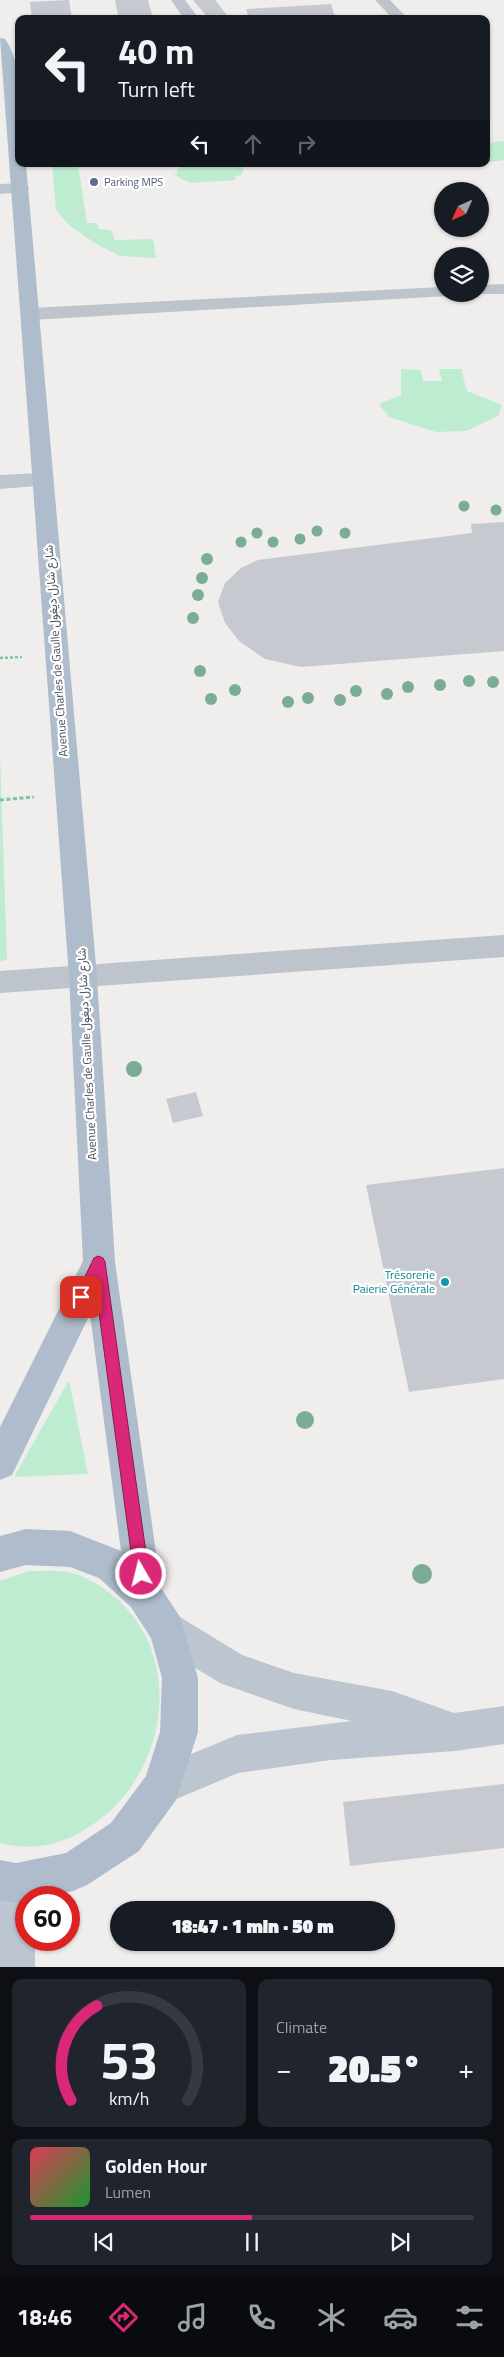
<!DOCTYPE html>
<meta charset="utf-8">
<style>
body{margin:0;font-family:"Titillium Web",Vazirmatn,sans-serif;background:#20242c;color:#f1f3f6;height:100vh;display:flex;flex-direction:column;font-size:19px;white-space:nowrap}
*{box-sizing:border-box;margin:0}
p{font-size:16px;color:#9ea1a6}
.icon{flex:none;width:28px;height:28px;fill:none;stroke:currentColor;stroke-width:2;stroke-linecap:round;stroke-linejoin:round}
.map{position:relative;height:1967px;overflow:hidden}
.sheet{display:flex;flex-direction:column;gap:12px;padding:12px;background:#0d0f14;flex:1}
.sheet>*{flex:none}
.guide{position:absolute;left:15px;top:15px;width:475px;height:152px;border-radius:10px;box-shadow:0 1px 4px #0004;background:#171b24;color:#f1f3f6;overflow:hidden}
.needle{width:32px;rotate:225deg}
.controls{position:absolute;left:434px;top:182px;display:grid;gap:10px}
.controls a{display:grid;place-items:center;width:55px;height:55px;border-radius:50%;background:#171b24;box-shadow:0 1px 4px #0004;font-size:25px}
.speed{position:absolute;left:15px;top:1886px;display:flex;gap:10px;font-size:25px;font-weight:700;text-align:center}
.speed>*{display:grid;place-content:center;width:65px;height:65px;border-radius:50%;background:#171b24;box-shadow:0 1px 4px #0004;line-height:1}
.speed .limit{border:8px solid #d22;background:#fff;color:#111}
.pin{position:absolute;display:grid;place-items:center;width:42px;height:42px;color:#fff;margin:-21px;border-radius:10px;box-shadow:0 2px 8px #0006}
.me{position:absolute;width:55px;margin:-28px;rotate:352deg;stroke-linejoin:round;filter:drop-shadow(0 0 4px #0008)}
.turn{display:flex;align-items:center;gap:18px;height:105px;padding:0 20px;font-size:22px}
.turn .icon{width:65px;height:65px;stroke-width:2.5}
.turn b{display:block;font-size:35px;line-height:42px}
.lanes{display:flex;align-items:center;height:48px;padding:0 20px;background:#0003;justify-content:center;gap:25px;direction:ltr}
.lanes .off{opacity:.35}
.big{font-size:38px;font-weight:800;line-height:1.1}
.sheet .widget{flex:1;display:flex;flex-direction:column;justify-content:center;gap:8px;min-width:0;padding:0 18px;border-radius:10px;background:#20242c}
.sheet .dial{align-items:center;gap:0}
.dial svg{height:130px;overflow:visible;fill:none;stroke:#363941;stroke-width:7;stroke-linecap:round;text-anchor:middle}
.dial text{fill:#f1f3f6;stroke:none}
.song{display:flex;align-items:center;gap:15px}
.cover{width:60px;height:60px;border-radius:8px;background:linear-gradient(135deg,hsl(350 70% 55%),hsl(130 70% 35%))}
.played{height:5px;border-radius:2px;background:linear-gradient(90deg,#db2777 50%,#363941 50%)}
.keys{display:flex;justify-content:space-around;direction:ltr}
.heat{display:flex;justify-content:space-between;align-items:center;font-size:28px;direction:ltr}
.sheet .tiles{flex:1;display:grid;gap:12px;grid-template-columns:1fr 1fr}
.widget:last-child{grid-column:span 2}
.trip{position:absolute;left:110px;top:1901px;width:285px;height:50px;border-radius:25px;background:#171b24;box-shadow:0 1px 4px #0004;font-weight:800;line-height:50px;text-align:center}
.menu{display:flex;height:80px;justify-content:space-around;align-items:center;background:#090b0e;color:#9ea1a6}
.menu .icon{width:35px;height:35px}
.menu .selected{color:#db2777}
.menu b{font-size:22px;color:#f1f3f6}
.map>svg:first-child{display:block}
.green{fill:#beecd0}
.building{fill:#c7c9d0}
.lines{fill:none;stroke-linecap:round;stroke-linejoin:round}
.path-far1{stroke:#78c7a2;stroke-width:2.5;stroke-dasharray:3 2;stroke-linecap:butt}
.path{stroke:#78c7a2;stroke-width:3;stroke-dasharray:4 2.5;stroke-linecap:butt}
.street{fill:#bdc4cc;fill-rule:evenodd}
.secondary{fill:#bcc5d0;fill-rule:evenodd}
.primary{fill:#aebccb;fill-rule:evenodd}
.tree{fill:#7bac94}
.route{fill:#db2777;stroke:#8e194d}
.service-dot{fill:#5c6f8a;stroke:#fff;stroke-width:2}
.culture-dot{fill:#0f9aa8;stroke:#fff;stroke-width:2}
.labels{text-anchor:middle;stroke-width:4.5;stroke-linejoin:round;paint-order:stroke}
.far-service-label{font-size:11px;fill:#4e5e75;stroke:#fff;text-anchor:start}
.street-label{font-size:12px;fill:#47505a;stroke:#fff}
.culture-label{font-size:12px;fill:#0d838f;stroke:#fff;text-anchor:end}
</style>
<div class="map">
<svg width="504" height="1967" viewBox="0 0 504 1967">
<rect width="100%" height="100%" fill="#f0eded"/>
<path class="green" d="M504,141V160L489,162L486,159V143Z
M52,164H78L87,223H97L99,229L111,230L115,240L153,239L156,258L120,256L96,244L69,225L56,210Z
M186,164H238L244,169L241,175L235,176L236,180L190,183L174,175L178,173L177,170Z
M401,369L421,370L423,381H442L439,369H461L467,391L502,405L498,416L466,431L436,432L389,417L379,404L401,395Z
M0,752L7,960L0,961Z
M69,1380L88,1474L14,1477Z
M29,1571C41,1571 55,1570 67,1572C85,1575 103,1587 117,1599C188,1662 165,1782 86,1829C58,1846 32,1851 0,1843V1581Z"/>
<path class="building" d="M69,0L72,19H32L30,2Z
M115,0H148L153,19H119Z
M193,0H215L230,19H209Z
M331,4L335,17L249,19L246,9Z
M504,522V651L301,667L265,659L239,641L225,623L218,602L225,583L241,568L258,560L472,533L471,524Z
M196,1092L203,1116L173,1123L166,1099Z
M504,1168V1379L409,1392L366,1185Z
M504,1784V1848L350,1866L343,1802Z"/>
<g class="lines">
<path class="path-far1" d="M0,658L22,657"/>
<path class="path" d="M0,800L34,797"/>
<path class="street" d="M171,0H185L199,19H184Z
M375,0H390L408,19H393Z
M504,284V294H473H480V285Z
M442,287V294H450L448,296L31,320L24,318L22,314L24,310L31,308Z
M504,935V957L0,993V971Z"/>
<path class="secondary" d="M21,183L27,184L29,188L27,192L0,194V184Z
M42,473L49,475L52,480L49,485L0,489V475Z
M167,1612L180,1617L242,1655L294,1673L392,1691L454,1713L504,1706V1744L455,1751L331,1760L238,1773L162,1805L148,1800L143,1786L148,1772L237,1735L352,1721L294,1709L220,1683L154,1643L149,1630L154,1617Z
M16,1863L30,1869L36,1883V1898H26V1940H35V1967H0V1874L2,1869Z"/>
<path class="primary" d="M0,38L5,39C27,70 19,126 19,164H26L97,977L115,1262L161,1588L180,1617L198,1678V1732L176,1800L139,1851L87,1885L73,1891L41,1898H26V1901L16,1903L0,1900V1860L16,1863L66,1853L111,1823L146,1776L160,1732L162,1678L151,1638L131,1607L99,1578L70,1567L26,1565L0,1572V1536L26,1529L70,1531L121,1551L90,1314L12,1475L0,1480V1427L83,1261L69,977Z"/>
</g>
<g class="tree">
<circle cx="464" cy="506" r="5.5"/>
<circle cx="496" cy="510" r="5.5"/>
<circle cx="317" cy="531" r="5.5"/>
<circle cx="257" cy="533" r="5.5"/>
<circle cx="345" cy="533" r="5.5"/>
<circle cx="300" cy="539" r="5.5"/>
<circle cx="241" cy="542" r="5.5"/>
<circle cx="273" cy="542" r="5.5"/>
<circle cx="207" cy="559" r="6"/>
<circle cx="202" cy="578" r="6"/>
<circle cx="198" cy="595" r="6"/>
<circle cx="193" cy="618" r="6"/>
<circle cx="200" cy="671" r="6"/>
<circle cx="469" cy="681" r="6"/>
<circle cx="493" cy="682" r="6"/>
<circle cx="440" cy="685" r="6"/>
<circle cx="408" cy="687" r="6"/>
<circle cx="235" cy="690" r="6"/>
<circle cx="356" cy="691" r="6"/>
<circle cx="387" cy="694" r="6"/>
<circle cx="308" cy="698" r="6"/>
<circle cx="211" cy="699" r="6"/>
<circle cx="340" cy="700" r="6"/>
<circle cx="288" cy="702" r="6"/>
<circle cx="134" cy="1069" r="8"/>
<circle cx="305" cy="1420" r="9"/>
<circle cx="422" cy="1574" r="10"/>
</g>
<path class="route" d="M98,1256L103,1258L105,1262L149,1574L146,1579L141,1581L136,1579L134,1574L95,1283L86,1302L81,1303L76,1302L75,1297L94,1258Z"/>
<circle class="service-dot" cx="94" cy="182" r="5"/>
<circle class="culture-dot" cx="445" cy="1282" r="5"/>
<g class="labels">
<g class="far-service-label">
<text x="104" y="186">Parking MPS</text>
</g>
<g class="street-label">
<text transform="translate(56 651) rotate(-94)" y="4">Avenue Charles de Gaulle شارع شارل ديغول</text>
<text transform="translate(87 1054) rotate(-93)" y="4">Avenue Charles de Gaulle شارع شارل ديغول</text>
</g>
<g class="culture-label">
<text x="435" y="1279">Trésorerie<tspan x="435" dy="14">Paierie Générale</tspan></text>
</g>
</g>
</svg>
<div class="controls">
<a><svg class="needle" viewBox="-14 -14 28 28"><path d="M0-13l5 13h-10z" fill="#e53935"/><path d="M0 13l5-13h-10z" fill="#9ea1a6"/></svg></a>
<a><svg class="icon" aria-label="layers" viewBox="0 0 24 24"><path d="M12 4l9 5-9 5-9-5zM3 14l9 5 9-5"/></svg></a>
</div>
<div class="speed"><div class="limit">60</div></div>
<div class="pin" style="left:81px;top:1297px;background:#d93025"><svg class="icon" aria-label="arrive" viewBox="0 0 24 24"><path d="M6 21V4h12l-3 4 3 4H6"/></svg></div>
<svg class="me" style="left:141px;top:1574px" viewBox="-20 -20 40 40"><circle r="17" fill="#db2777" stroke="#fff" stroke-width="3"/><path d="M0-11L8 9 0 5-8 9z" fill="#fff"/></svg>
<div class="trip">18:47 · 1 min · 50 m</div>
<div class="guide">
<div class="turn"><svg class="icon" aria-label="left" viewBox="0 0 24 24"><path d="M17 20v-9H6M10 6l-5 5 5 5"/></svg><div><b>40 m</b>Turn left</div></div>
<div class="lanes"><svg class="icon" aria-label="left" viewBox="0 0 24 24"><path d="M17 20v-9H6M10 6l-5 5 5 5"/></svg><svg class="icon off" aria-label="ahead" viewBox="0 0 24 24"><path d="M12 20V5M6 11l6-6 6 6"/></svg><svg class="icon off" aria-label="right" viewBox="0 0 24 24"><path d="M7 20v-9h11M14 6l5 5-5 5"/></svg></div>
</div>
</div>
<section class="sheet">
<div class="tiles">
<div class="widget dial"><svg viewBox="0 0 100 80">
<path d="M14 69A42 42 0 1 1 86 69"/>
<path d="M14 69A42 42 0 0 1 30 11" stroke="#db2777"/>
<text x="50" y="56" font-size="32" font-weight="700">53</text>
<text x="50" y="72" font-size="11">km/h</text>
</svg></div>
<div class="widget"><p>Climate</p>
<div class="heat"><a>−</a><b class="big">20.5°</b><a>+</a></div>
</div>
<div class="widget">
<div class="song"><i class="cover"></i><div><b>Golden Hour</b><p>Lumen</p></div></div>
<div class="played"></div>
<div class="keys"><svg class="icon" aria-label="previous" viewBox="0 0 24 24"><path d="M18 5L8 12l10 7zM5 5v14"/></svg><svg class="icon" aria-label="pause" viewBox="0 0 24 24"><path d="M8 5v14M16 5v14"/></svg><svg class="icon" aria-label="next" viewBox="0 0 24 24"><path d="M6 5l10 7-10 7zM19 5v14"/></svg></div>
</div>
</div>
</section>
<nav class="menu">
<b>18:46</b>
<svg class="icon selected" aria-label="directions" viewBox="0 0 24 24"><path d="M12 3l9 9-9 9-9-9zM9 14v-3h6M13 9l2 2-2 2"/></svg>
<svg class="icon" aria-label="music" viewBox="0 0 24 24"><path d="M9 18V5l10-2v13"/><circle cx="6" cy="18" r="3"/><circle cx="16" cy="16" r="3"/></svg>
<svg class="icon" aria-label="phone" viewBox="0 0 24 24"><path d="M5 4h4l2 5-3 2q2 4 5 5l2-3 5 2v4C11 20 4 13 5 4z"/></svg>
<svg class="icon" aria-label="climate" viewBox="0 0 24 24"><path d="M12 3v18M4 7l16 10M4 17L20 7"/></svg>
<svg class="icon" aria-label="car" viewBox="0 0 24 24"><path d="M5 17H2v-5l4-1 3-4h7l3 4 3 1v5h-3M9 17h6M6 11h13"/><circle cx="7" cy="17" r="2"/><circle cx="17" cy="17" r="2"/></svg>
<svg class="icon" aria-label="filters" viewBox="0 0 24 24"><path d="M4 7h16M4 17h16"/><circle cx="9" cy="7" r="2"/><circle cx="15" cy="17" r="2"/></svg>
</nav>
